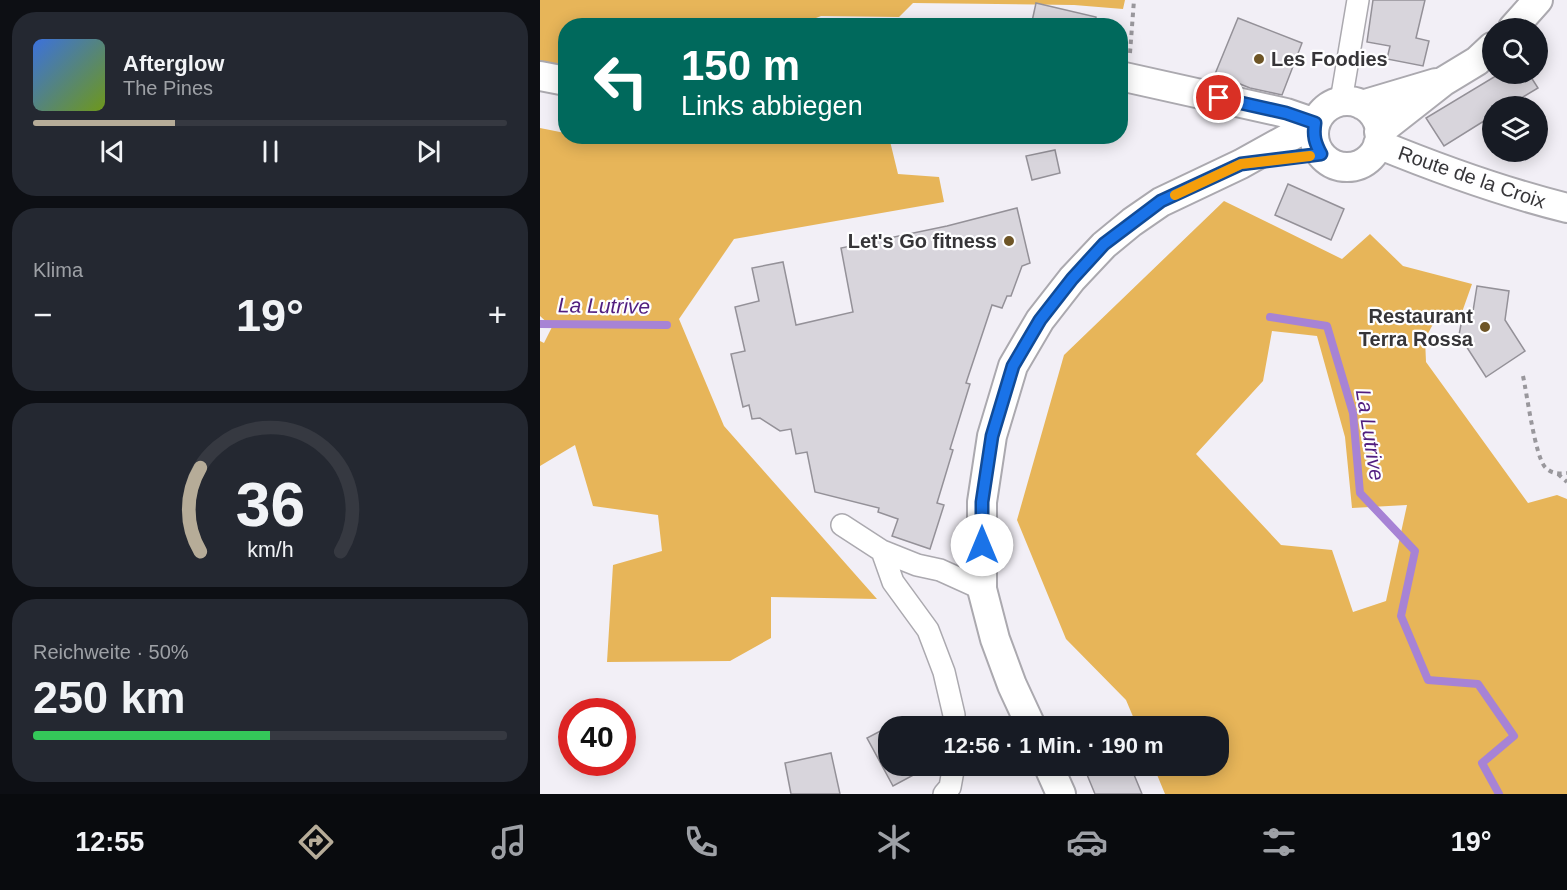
<!DOCTYPE html>
<html lang="de">
<meta charset="utf-8">
<style>
body{margin:0;font-family:Helvetica,sans-serif;background:#242831;color:#f1f3f6;height:100vh;display:flex;flex-direction:column;font-size:22px;white-space:nowrap}
*{box-sizing:border-box;margin:0}
p{font-size:20px;color:#9ea1a6}
.icon{flex:none;width:33px;height:33px;fill:none;stroke:currentColor;stroke-width:2;stroke-linecap:round;stroke-linejoin:round}
.map{position:relative;flex:1;overflow:hidden}
.details{display:flex;flex-direction:column;gap:12px;padding:12px;background:#0d0f14;width:540px}
.details>*{flex:none}
.guide{position:absolute;left:18px;top:18px;width:570px;height:126px;border-radius:24px;box-shadow:0 3px 15px #0003;background:#00695c;color:#fff;overflow:hidden}
.buttons{position:absolute;left:942px;top:18px;display:grid;gap:12px}
.buttons a{display:grid;place-items:center;width:66px;height:66px;border-radius:50%;background:#171b24;box-shadow:0 3px 15px #0003;font-size:30px}
.speed{position:absolute;left:18px;top:698px;display:flex;gap:12px;font-size:30px;font-weight:700;text-align:center}
.speed>*{display:grid;place-content:center;width:78px;height:78px;border-radius:50%;background:#171b24;box-shadow:0 3px 15px #0003;line-height:1}
.speed .limit{border:9px solid #d22;background:#fff;color:#111}
.pin{position:absolute;display:grid;place-items:center;width:51px;height:51px;color:#fff;margin:-26px;border:3px solid #fff;border-radius:50%;box-shadow:0 2px 6px #0007}
.me{position:absolute;width:66px;margin:-33px;rotate:0deg;stroke-linejoin:round;filter:drop-shadow(0 0 4px #0008)}
.turn{display:flex;align-items:center;gap:21px;height:126px;padding:0 24px;font-size:27px}
.turn .icon{width:78px;height:78px;stroke-width:2.5}
.turn b{display:block;font-size:42px;line-height:51px}
.big{font-size:45px;font-weight:600;line-height:1.1}
.details .card{flex:1;display:flex;flex-direction:column;justify-content:center;gap:9px;min-width:0;padding:0 21px;border-radius:24px;background:#242831}
.details .dial{align-items:center;gap:0}
.dial svg{height:156px;overflow:visible;fill:none;stroke:#363941;stroke-width:7;stroke-linecap:round;text-anchor:middle}
.dial text{fill:#f1f3f6;stroke:none}
.song{display:flex;align-items:center;gap:18px}
.cover{width:72px;height:72px;border-radius:9px;background:linear-gradient(135deg,hsl(220 70% 55%),hsl(80 70% 35%))}
.played{height:6px;border-radius:3px;background:linear-gradient(90deg,#b6ac98 30%,#363941 30%)}
.keys{display:flex;justify-content:space-around;direction:ltr}
.heat{display:flex;justify-content:space-between;align-items:center;font-size:33px;direction:ltr}
.charge{height:9px;border-radius:4px;background:linear-gradient(90deg,#34c759 50%,#363941 0)}
.trip{position:absolute;left:338px;top:716px;width:351px;height:60px;border-radius:24px;background:#171b24;box-shadow:0 3px 15px #0003;font-weight:600;line-height:60px;text-align:center}
.menu{display:flex;height:96px;justify-content:space-around;align-items:center;background:#090b0e;color:#9ea1a6}
.menu .icon{width:42px;height:42px}
.menu .current{color:#b6ac98}
.menu b{font-size:27px;color:#f1f3f6}
main{display:flex;flex:1;min-height:0}
.map>svg:first-child{display:block}
.forest{fill:#e7b559;fill-rule:evenodd}
.lines{fill:none;stroke-linecap:round;stroke-linejoin:round}
.stream{stroke:#a783d5;stroke-width:8}
.building{fill:#d8d5dc;stroke:#949198;stroke-width:1.5}
.street-casing{stroke:#aba9af;stroke-width:24}
.secondary-casing{stroke:#aba9af;stroke-width:32}
.path{stroke:#99979c;stroke-width:4;stroke-dasharray:4.5 4.5;stroke-linecap:butt}
.street{stroke:#fff;stroke-width:21}
.secondary{stroke:#fff;stroke-width:28}
.route-casing{stroke:#114b97;stroke-width:15}
.route{stroke:#1a73e8;stroke-width:10}
.slow{stroke:#f59e0b;stroke-width:10}
.poi-dot{fill:#6e5526;stroke:#fefeff;stroke-width:2}
.labels{text-anchor:middle;stroke-width:4.5;stroke-linejoin:round;paint-order:stroke}
.poi-label{font-size:20px;font-weight:bold;fill:#363538;stroke:#fefeff;text-anchor:end}
.street-label{font-size:20px;fill:#363538;stroke:#fefeff}
.water-label{font-size:21px;font-style:italic;fill:#511e7f;stroke:#fefeff}
</style>
<main>
<section class="details">
<div class="card">
<div class="song"><i class="cover"></i><div><b>Afterglow</b><p>The Pines</p></div></div>
<div class="played"></div>
<div class="keys"><svg class="icon" aria-label="previous" viewBox="0 0 24 24"><path d="M18 5L8 12l10 7zM5 5v14"/></svg><svg class="icon" aria-label="pause" viewBox="0 0 24 24"><path d="M8 5v14M16 5v14"/></svg><svg class="icon" aria-label="next" viewBox="0 0 24 24"><path d="M6 5l10 7-10 7zM19 5v14"/></svg></div>
</div>
<div class="card"><p>Klima</p>
<div class="heat"><a>−</a><b class="big">19°</b><a>+</a></div>
</div>
<div class="card dial"><svg viewBox="0 0 100 80">
<path d="M14 69A42 42 0 1 1 86 69"/>
<path d="M14 69A42 42 0 0 1 14 26" stroke="#b6ac98"/>
<text x="50" y="56" font-size="32" font-weight="700">36</text>
<text x="50" y="72" font-size="11">km/h</text>
</svg></div>
<div class="card"><p>Reichweite · 50%</p><b class="big">250 km</b><div class="charge"></div></div>
</section>
<div class="map">
<svg width="1027" height="794" viewBox="0 0 1027 794">
<rect width="100%" height="100%" fill="#f2eff6"/>
<path class="forest" d="M0,0H585L583,9L534,5L373,3L359,17L281,16L256,26H26L25,68L0,65Z
M0,128L25,133L26,136L41,137L60,140L66,136L349,137L358,174L399,177L404,202L194,239L139,319L184,426L337,599L231,597V638L190,661L67,662L73,565L122,551L118,515L53,506L35,445L0,466V341L4,343L12,327L0,316Z
M684,201L802,259L830,234L863,266L932,284L921,315L899,313L885,339L886,362L988,503L1017,495L1027,499V794H625L613,765H678V726H597L586,700L526,639L477,520L524,355ZM732,331L777,336L805,437L812,508L867,505L846,601L813,612L792,550L741,545L656,454L723,381Z"/>
<g class="lines">
<path class="stream" d="M730,317L787,326L813,413L820,493L875,551L861,616L888,680L938,684L974,736L942,763L959,794
M0,324L127,325"/>
</g>
<path class="building" d="M833,0H885L876,38L889,41L883,66L847,59L850,46L827,42Z
M496,3L556,17L555,26H491Z
M698,18L762,43L742,95L710,88L675,74Z
M959,74H989L998,88L968,106H952V116L904,146L886,118Z
M515,150L520,173L492,180L486,156Z
M748,184L804,209L791,240L735,215Z
M477,208L490,263L482,266L471,296H467L462,308L452,305L426,383L430,384L410,449L413,450L397,503L404,505L390,549L352,536L358,519L338,512L339,508L275,492L267,452L256,454L251,429L240,431L220,418L212,419L209,405L203,407L191,354L205,351L195,307L219,301L212,268L243,262L256,325L313,312L301,248L407,226Z
M937,286L969,291L965,320L985,351L946,377L919,335L922,319L933,311Z
M348,727V765H377L381,771L353,786L327,738Z
M291,753L300,794H251L245,763Z
M543,765H590L602,794H555Z"/>
<g class="lines">
<g class="street-casing">
<path id="street" d="M801,101L818,0
M302,525L342,551L377,565L400,570L442,589
M342,551L353,582L388,630L404,672L414,715V726
M404,794L410,787L414,765"/>
</g>
<g class="secondary-casing">
<path id="secondary" d="M973,28L998,0
M0,76L26,81
M580,76L746,113L775,123
M774 134a33 33 0 1 1 66 0a33 33 0 1 1-66 0Z
M822,105L896,83
M839,132L904,81L937,61L952,47
M838,144C899,169 963,192 1027,208
M491,726L472,685L455,639L442,589V502L452,436L473,366L500,320L532,279L564,245L592,222L621,202L701,164L775,123
M508,765L521,794"/>
</g>
<path class="path" d="M590,53L594,0
M983,376C987,394 995,456 1005,467C1011,474 1020,474 1027,473
M1018,474L1027,482"/>
<use href="#street" class="street"/>
<use href="#secondary" class="secondary"/>
</g>
<g class="lines">
<g class="route-casing">
<path id="route" d="M442,545V502L452,436L473,366L500,320L532,279L564,244L621,201L701,164L781,154C775,143 773,136 775,123L746,113L679,98"/>
</g>
<use href="#route" class="route"/>
<path class="slow" d="M635,195L701,164L770,156"/>
</g>
<g class="poi-dot">
<circle cx="719" cy="59" r="6"/>
<circle cx="469" cy="241" r="6"/>
<circle cx="945" cy="327" r="6"/>
</g>
<g class="labels">
<g class="poi-label">
<text x="731" y="66" text-anchor="start">Les Foodies</text>
<text x="457" y="248">Let's Go fitness</text>
<text x="933" y="323">Restaurant<tspan x="933" dy="23">Terra Rossa</tspan></text>
</g>
<g class="street-label">
<text transform="translate(932 177) rotate(19)" y="7">Route de la Croix</text>
</g>
<g class="water-label">
<text transform="translate(64 306) rotate(1)" y="7">La Lutrive</text>
<text transform="translate(830 435) rotate(81)" y="7">La Lutrive</text>
</g>
</g>
</svg>
<div class="buttons">
<a><svg class="icon" aria-label="search" viewBox="0 0 24 24"><circle cx="10" cy="10" r="6"/><path d="M15 15l6 6"/></svg></a>
<a><svg class="icon" aria-label="layers" viewBox="0 0 24 24"><path d="M12 4l9 5-9 5-9-5zM3 14l9 5 9-5"/></svg></a>
</div>
<div class="speed"><div class="limit">40</div></div>
<div class="pin" style="left:679px;top:98px;background:#d93025"><svg class="icon" aria-label="arrive" viewBox="0 0 24 24"><path d="M6 21V4h12l-3 4 3 4H6"/></svg></div>
<svg class="me" style="left:442px;top:545px" viewBox="-20 -20 40 40"><circle r="19" fill="#fff"/><path d="M0-13L10 11 0 6-10 11z" fill="#1a73e8"/></svg>
<div class="trip">12:56 · 1 Min. · 190 m</div>
<div class="guide">
<div class="turn"><svg class="icon" aria-label="left" viewBox="0 0 24 24"><path d="M17 20v-9H6M10 6l-5 5 5 5"/></svg><div><b>150 m</b>Links abbiegen</div></div>
</div>
</div>
</main>
<nav class="menu">
<b>12:55</b>
<svg class="icon current" aria-label="directions" viewBox="0 0 24 24"><path d="M12 3l9 9-9 9-9-9zM9 14v-3h6M13 9l2 2-2 2"/></svg>
<svg class="icon" aria-label="music" viewBox="0 0 24 24"><path d="M9 18V5l10-2v13"/><circle cx="6" cy="18" r="3"/><circle cx="16" cy="16" r="3"/></svg>
<svg class="icon" aria-label="phone" viewBox="0 0 24 24"><path d="M5 4h4l2 5-3 2q2 4 5 5l2-3 5 2v4C11 20 4 13 5 4z"/></svg>
<svg class="icon" aria-label="climate" viewBox="0 0 24 24"><path d="M12 3v18M4 7l16 10M4 17L20 7"/></svg>
<svg class="icon" aria-label="car" viewBox="0 0 24 24"><path d="M5 17H2v-5l4-1 3-4h7l3 4 3 1v5h-3M9 17h6M6 11h13"/><circle cx="7" cy="17" r="2"/><circle cx="17" cy="17" r="2"/></svg>
<svg class="icon" aria-label="filters" viewBox="0 0 24 24"><path d="M4 7h16M4 17h16"/><circle cx="9" cy="7" r="2"/><circle cx="15" cy="17" r="2"/></svg>
<b>19°</b>
</nav>
